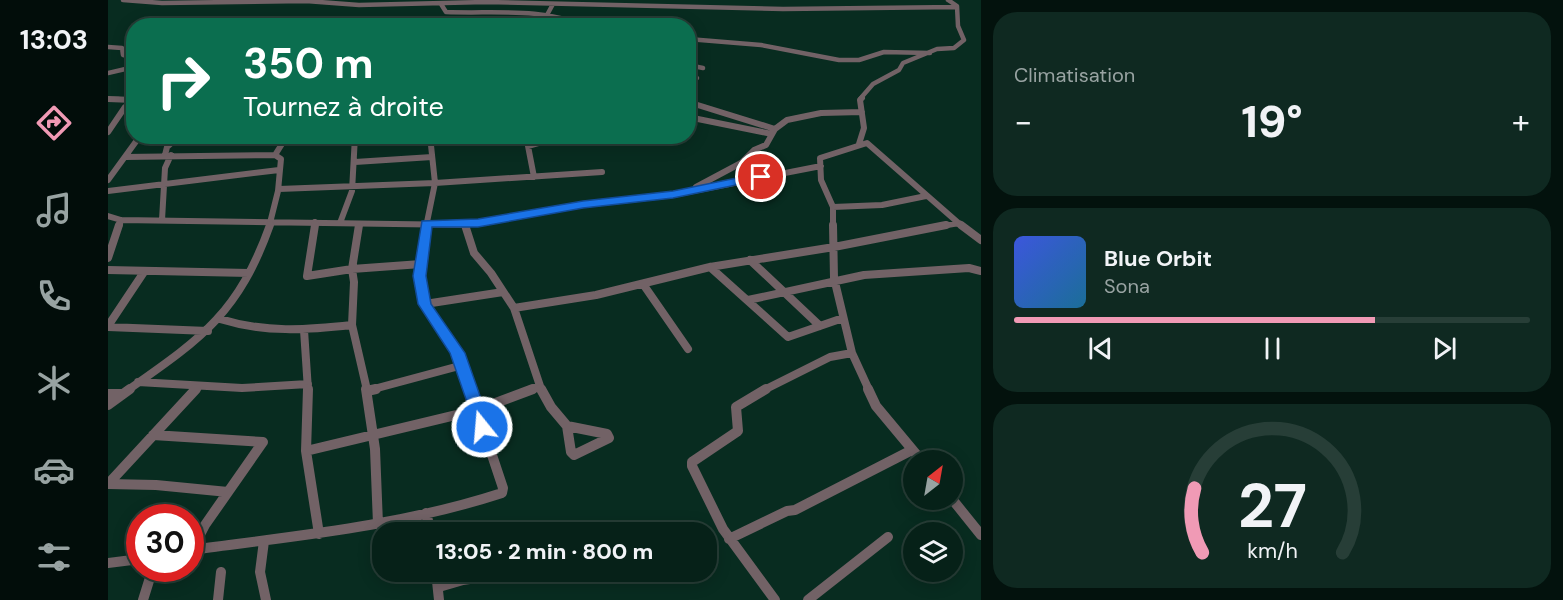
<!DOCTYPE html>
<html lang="fr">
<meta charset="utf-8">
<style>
body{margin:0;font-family:"DM Sans",sans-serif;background:#0f2921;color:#f1f3f6;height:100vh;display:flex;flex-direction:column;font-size:22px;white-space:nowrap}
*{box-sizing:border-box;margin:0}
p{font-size:20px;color:#98a3a2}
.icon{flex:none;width:33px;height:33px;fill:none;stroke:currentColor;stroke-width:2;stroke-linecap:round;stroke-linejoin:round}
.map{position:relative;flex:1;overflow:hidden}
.sheet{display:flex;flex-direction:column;gap:12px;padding:12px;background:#03120d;width:582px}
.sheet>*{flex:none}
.hud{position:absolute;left:18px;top:18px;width:570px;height:126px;border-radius:24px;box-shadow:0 3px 15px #0003,0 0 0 2px #273e37;background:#0b6e4f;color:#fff;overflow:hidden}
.needle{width:39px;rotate:31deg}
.buttons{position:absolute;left:795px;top:450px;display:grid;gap:12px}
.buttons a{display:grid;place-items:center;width:60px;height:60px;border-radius:50%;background:#062118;box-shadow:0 3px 15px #0003,0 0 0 2px #273e37;font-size:30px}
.speed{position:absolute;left:18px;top:504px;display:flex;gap:12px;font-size:30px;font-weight:700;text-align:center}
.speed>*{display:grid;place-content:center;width:78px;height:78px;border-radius:50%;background:#062118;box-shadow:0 3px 15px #0003,0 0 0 2px #273e37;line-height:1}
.speed .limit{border:9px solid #d22;background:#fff;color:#111}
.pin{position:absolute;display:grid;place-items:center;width:51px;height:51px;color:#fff;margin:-26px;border:3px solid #fff;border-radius:50%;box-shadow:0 2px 6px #0007}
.me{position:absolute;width:66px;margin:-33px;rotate:343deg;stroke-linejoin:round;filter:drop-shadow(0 0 4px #0008)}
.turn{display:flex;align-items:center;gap:21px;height:126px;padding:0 18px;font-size:27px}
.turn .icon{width:78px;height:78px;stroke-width:2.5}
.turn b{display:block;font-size:42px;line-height:51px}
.big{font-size:45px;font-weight:800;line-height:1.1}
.sheet .card{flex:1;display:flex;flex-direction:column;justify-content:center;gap:9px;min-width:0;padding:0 21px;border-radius:24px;background:#0f2921}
.sheet .dial{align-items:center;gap:0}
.dial svg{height:156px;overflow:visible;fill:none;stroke:#273e37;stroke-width:7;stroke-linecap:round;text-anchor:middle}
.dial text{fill:#f1f3f6;stroke:none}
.song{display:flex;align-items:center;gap:18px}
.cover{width:72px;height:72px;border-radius:9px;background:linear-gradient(135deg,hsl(230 70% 55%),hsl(200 70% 35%))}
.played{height:6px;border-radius:3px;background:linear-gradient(90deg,#f09ab5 70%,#273e37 70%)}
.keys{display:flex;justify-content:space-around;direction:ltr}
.heat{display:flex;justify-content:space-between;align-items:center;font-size:33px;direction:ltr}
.trip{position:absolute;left:264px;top:522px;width:345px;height:60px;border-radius:24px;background:#062118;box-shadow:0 3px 15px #0003,0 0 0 2px #273e37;font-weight:800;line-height:60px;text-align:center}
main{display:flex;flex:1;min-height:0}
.tab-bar{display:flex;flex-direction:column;width:108px;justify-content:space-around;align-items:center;background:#020d0a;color:#98a3a2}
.tab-bar .icon{width:42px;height:42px}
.tab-bar .active{color:#f09ab5}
.tab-bar b{font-size:27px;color:#f1f3f6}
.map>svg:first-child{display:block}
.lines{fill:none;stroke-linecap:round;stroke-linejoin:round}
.minor-far3{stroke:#726266;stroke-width:4.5}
.minor-far2{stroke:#726266;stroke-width:6}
.minor-far1{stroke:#726266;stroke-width:8}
.minor{stroke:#726266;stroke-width:10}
.route{fill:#1a73e8;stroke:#114b97;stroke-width:1.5}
</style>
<main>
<nav class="tab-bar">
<b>13:03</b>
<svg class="icon active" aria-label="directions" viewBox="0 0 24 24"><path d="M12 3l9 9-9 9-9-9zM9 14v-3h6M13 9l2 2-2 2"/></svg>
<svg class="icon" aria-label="music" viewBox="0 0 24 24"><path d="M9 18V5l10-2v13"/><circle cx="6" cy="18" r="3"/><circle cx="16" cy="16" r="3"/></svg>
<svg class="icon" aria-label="phone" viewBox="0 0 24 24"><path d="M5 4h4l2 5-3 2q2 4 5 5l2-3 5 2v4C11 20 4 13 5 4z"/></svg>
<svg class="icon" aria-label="climate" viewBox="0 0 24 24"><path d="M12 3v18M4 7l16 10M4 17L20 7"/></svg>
<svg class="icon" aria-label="car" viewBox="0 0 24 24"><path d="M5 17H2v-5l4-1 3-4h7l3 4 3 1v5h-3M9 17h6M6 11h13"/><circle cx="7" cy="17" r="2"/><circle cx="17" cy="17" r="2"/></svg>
<svg class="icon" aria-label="filters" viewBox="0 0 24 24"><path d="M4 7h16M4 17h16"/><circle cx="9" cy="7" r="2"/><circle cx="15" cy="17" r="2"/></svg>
</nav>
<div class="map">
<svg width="873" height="600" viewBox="0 0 873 600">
<rect width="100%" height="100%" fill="#082c20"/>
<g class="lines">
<path class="minor-far3" d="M15,0L54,3L198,1L251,5L378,2L675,9L849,7
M333,4L338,12C385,14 432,7 477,26
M439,26V15L445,4
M580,39L653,45L731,60H751L776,52L822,53
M0,47L14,48L15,55L26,57
M580,65L595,68
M0,73L26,67
M580,77L589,78
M0,99H11
M752,99L765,84L791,70L795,63L829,49L846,48L856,40L850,26L849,6L840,0"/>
<path class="minor-far2" d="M0,99L25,100
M580,102L667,129
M580,117L664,134
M0,132L17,107L26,100
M246,143L291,136
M751,144L756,128L752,100L754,98
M57,155L59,147L71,136
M167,155L179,136
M17,157L167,155L173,159L170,191L161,227
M247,162L324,157
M426,177L420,146L454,136
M0,180L32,136
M588,187L633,163L646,150L658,145L667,129L679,120L713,113L754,112
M171,189L327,183L494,172
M0,191L171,170
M725,207L774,205L818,196
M0,216L13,220L357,225L475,205L565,195L713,166
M54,220L57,168L63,155
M232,223L244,191L247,136
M11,227L13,220
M206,227L207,222
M318,227L327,183L322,136
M725,227V207L713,180L712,158L759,143L855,227
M828,227L851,223"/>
<path class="minor-far1" d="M207,225L199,276L244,269L313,264
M318,225L311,276L317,304L349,353L362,390
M357,225L366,253L383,273L406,308L432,386L421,390
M725,225L726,278L744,353L761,390
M853,225L873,240
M0,258L11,225
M642,260L712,326
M602,267L680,337L735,318
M0,270L141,273
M535,284L580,349
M640,300L756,275L861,268L873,271
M317,304L395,292
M406,308L488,295L602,267L726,247L838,225
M112,319C157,333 198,330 244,325L246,282L244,269L251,225
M244,325L259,390
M0,326L36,272
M0,327L100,331
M196,330L200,390
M30,382L134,388L200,384
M432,386L434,390
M20,390C94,338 130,314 162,225
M87,390L91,386
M262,390L355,365
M656,390L722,357L744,353"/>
<path class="minor" d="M200,389L198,451L211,534
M258,389L267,449L270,524
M433,389L443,407L459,426
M658,389L628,407L630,431L584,462V466L615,529L667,600
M760,389L768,406L813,460
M259,391L268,389
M0,394H13
M0,405L22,389
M459,426L499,434L501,438L466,455L463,452Z
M45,435L155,442
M198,451L369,410L361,389
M0,484L88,389
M0,484L48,485L120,492
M844,499L873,535
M318,513L323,532
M621,539L679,511L687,510L804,450
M156,541L152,572L158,600
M82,550C187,536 293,526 394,493L395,488L369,410L425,389
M84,550L97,525L155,442
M0,563L32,559
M328,572L331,600
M331,587L355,580L409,572
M35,600L45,568
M110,600L113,572
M700,600L780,537"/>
</g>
<path class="route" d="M653,173L657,174V179L565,198L475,208L370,227H324L318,276L323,304L357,353L383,427L380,431L374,433L369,431L342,353L310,304L305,276L314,221L370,219L475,201L565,191Z"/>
</svg>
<div class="buttons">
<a><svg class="needle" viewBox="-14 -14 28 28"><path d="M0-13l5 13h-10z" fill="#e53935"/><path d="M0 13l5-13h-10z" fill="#98a3a2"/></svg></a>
<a><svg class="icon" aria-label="layers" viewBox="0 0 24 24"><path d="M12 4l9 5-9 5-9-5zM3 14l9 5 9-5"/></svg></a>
</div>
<div class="speed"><div class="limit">30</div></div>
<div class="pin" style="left:653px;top:177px;background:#d93025"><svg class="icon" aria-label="arrive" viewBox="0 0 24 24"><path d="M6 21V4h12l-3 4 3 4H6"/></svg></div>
<svg class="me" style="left:374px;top:427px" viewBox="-20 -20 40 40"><circle r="17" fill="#1a73e8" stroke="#fff" stroke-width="3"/><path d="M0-11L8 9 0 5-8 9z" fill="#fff"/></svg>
<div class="trip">13:05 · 2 min · 800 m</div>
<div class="hud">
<div class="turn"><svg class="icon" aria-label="right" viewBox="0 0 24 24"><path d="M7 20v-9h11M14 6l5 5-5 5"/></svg><div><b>350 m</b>Tournez à droite</div></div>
</div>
</div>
<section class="sheet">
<div class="card"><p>Climatisation</p>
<div class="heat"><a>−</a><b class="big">19°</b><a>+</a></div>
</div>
<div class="card">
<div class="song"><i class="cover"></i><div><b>Blue Orbit</b><p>Sona</p></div></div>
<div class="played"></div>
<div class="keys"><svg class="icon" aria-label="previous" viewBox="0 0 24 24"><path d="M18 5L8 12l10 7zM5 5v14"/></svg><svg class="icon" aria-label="pause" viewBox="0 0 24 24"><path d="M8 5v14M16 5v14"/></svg><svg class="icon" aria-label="next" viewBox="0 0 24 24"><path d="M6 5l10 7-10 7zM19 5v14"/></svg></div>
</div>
<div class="card dial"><svg viewBox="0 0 100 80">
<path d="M14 69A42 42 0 1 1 86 69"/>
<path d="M14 69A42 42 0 0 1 10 36" stroke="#f09ab5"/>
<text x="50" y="56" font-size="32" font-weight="700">27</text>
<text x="50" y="72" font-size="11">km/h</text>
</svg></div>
</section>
</main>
